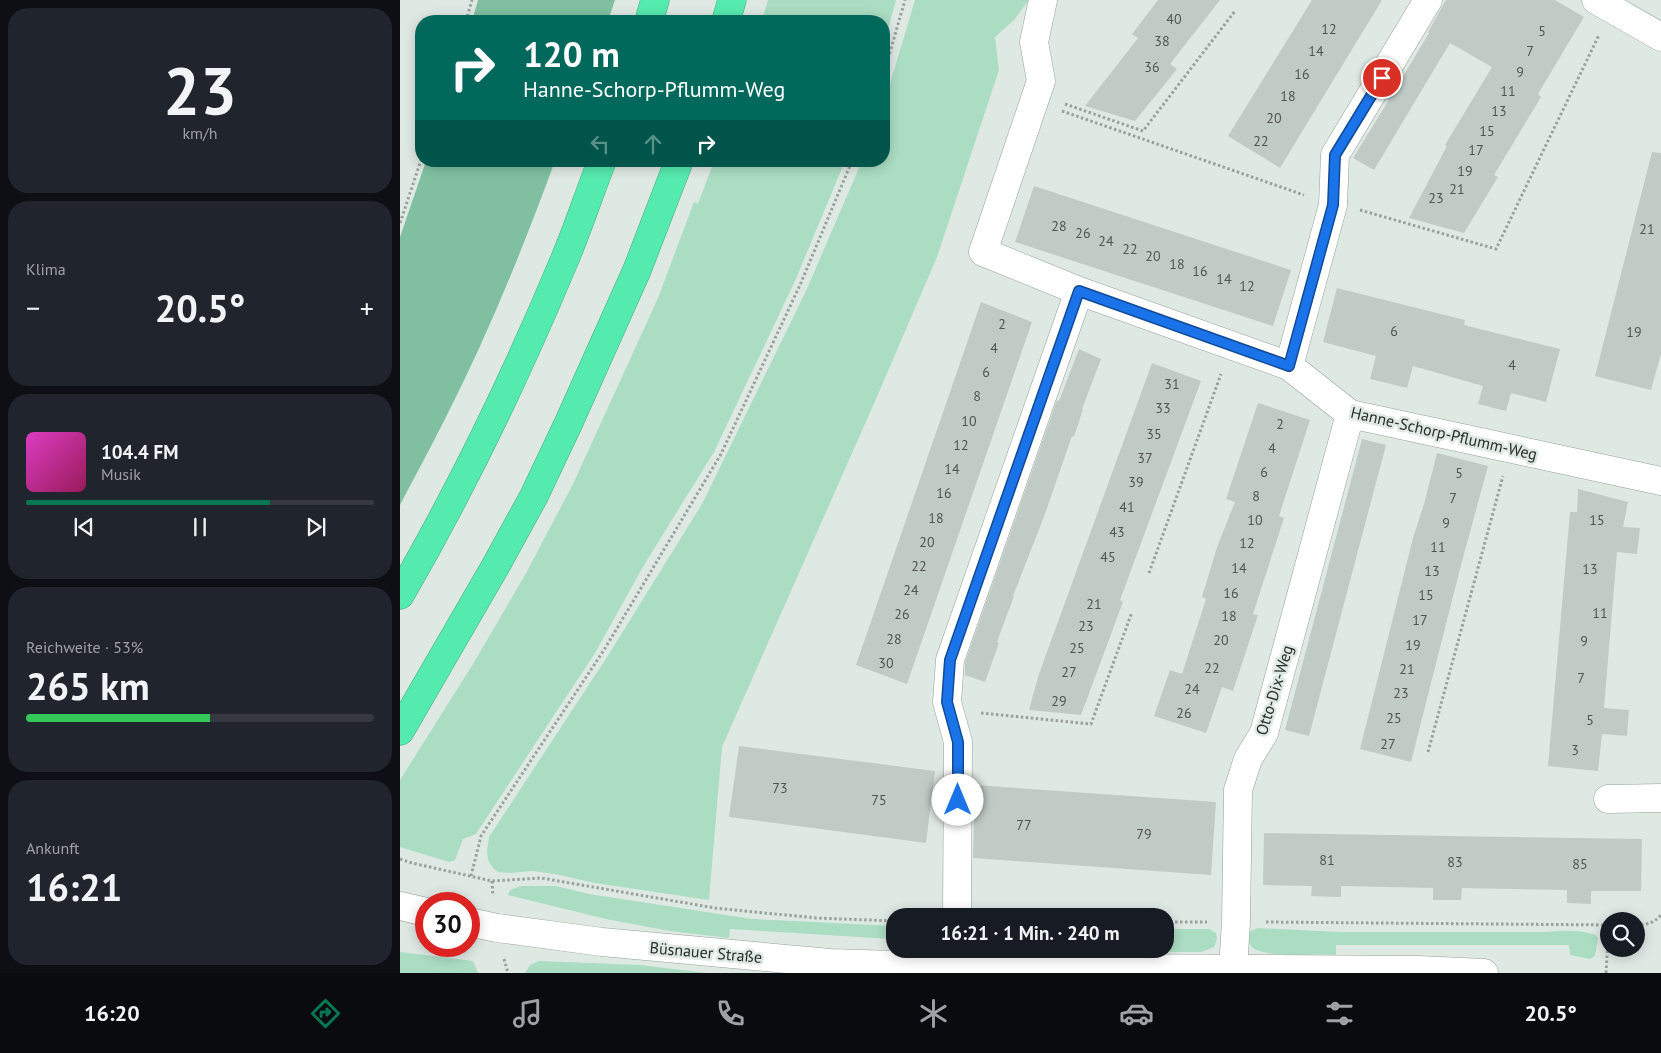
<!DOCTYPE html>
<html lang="de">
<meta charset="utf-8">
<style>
body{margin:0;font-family:"PT Sans",sans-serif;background:#20242c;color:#f1f3f6;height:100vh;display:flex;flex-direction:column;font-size:19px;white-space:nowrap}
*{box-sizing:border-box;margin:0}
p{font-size:16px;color:#9ea1a6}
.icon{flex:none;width:28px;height:28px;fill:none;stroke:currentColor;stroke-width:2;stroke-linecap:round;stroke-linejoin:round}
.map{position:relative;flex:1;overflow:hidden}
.panel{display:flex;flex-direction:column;gap:8px;padding:8px;background:#0d0f14;width:400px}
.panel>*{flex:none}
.guide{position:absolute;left:15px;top:15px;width:475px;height:152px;border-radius:20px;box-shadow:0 2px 12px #0003;background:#00695c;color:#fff;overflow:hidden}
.tools{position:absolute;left:1200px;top:912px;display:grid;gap:10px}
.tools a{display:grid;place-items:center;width:45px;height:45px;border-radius:50%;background:#171b24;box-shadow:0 2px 12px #0003;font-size:25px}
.speed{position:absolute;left:15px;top:892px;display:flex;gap:10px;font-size:25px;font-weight:700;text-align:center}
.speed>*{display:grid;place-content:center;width:65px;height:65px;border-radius:50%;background:#171b24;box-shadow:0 2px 12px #0003;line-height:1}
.speed .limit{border:8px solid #d22;background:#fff;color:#111}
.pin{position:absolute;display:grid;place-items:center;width:42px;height:42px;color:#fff;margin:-21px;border:2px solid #fff;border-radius:50%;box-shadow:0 1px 5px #0007}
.me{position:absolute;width:55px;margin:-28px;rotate:0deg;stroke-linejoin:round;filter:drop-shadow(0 0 4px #0008)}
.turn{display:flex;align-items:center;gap:18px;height:105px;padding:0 25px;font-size:22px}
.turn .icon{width:65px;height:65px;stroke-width:2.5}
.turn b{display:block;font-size:35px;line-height:42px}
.lanes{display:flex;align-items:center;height:48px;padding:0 25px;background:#0003;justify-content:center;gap:25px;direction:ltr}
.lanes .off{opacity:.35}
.big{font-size:38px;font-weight:700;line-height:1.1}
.panel .widget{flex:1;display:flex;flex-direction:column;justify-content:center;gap:8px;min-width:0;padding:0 18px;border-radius:20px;background:#20242c}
.panel .dial{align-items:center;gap:0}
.dial b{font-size:65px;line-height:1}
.song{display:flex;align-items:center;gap:15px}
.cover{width:60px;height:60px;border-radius:8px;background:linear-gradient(135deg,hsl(310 70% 55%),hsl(330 70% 35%))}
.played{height:5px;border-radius:2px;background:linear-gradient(90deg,#077752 70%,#363941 70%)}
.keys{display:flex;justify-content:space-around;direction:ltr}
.heat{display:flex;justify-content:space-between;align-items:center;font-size:28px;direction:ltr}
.charge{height:8px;border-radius:4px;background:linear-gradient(90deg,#34c759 53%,#363941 0)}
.trip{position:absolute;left:486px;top:908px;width:288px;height:50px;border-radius:20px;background:#171b24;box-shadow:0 2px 12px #0003;font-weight:700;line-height:50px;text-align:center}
.dock{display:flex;height:80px;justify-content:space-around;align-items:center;background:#090b0e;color:#9ea1a6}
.dock .icon{width:35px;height:35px}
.dock .current{color:#077752}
.dock b{font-size:22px;color:#f1f3f6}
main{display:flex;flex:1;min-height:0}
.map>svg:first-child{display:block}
.green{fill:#abddc3}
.forest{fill:#80c0a1}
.building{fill:#c1cbc5}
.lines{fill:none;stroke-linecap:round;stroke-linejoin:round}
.minor-casing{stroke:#969f9a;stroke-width:29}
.highway-casing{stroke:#47a880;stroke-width:29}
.path{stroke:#9aa19d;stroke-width:3;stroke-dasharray:2.5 2.5;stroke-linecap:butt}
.minor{stroke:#fff;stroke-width:28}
.highway{stroke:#56ebae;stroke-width:28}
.route-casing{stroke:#114b97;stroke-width:12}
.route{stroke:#1a73e8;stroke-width:9}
.labels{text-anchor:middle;stroke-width:5;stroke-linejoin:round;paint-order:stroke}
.number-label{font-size:14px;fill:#505452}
.street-label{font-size:16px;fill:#2a2d2b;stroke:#dfe9e4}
</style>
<main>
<section class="panel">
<div class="widget dial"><b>23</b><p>km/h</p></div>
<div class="widget"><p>Klima</p>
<div class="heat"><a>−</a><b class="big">20.5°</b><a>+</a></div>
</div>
<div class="widget">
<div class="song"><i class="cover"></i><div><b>104.4 FM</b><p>Musik</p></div></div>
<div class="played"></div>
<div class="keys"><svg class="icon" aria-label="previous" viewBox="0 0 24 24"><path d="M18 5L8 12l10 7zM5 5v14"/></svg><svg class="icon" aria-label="pause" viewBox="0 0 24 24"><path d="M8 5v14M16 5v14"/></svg><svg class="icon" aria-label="next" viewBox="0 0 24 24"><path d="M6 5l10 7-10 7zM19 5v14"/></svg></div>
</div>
<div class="widget"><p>Reichweite · 53%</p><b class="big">265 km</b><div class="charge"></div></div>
<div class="widget"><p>Ankunft</p><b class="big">16:21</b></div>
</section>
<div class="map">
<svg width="1261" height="973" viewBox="0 0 1261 973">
<rect width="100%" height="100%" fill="#dfe9e4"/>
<path class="green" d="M368,0H496L484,44V21H362Z
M515,0H629L614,20L595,37L599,70L537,257L476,399L322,747L309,900L195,883L155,874L132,871L110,873L98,872L93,868L88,860L87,851L89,837L209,654L302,504L406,291L462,161H484V104Z
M314,161H445L395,281L314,452L244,565L195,653L76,834L63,839L55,860L49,862L0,847V780L73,664L125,575L173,484L258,298L294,202L298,204Z
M121,886H156L189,894L352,919L495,926V949H491V939L330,929L329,938L270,931L206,919L108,895C109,889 115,888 121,886Z
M858,928L940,932H1144C1162,931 1178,929 1196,935L1198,938L1195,956L1190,959L1170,955L1169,945H936V955C917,953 865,959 852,947C848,943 848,938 848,932Z
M765,929H809L816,933L817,939L814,947L801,952H759V949H765Z
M0,952L73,961L78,973H0Z
M139,961L240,965L307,973H125L130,965Z"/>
<path class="forest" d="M78,0H215L208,21H72Z
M26,161H155C123,248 88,335 46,417C31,447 15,476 0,505V237Z"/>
<path class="building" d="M758,0H820L770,64L777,69L735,121L685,106L738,38L732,34Z
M912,0H982L880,168L828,136Z
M1046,0H1155L1184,17L1138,94L1141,97L1094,175L1098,177L1064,233L1009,218L1047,146L1045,145L1092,67L1050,43L974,170L953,158L989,100L987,99L1000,77L1002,78L1029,33L1028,32Z
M1252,152L1261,153V354L1251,390L1195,376Z
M634,186L891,270L873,326L615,242Z
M937,288L1065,320L1064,325L1160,349L1146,402L1111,393L1106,411L1078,404L1083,386L1013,366L1007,388L970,379L976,356L923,342Z
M581,302L632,322L507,684L456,665Z
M679,349L701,359L682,409H683L674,437L672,436L645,514L613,596H614L597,642L599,643L585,682L565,675V663L657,400L659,401Z
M752,363L801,381L720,600L723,602L681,715L629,710L639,674Z
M858,403L910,420L879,516L884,518L853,614L858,615L833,691L822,687L806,733L754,716L770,670L782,674L806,599L802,597L817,547L835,502L826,499Z
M962,439L986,445L909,736L885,730Z
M1037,453L1088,466L1061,565L1011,762L960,749L1013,538L1024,504Z
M1178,489L1228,502L1223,527L1240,528L1237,554L1217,552L1204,708L1229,710L1227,736L1202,734L1198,771L1148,766L1170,512H1177Z
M339,746L535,771L526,843L329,817Z
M575,785L816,802L811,875L573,858Z
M864,833L1242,839L1241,891H1191V904L1167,903V890L1062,888L1061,900H1033V888L941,886V897L911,896L912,886L863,885Z"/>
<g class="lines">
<g class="minor-casing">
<path id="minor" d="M643,0L634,42L641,81L583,252L679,291L889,366L950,414L1261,481
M1196,0L1261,37
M889,366L933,205L935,155L1028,0
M1208,799L1261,798
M0,906L26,912
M557,916L558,742L547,702L550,660L679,291
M69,922L97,928L202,942L430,963L558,967L1018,970L1084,973
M833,969L836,922L838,790L848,759L864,733L950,414"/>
</g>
<g class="highway-casing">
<path id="highway" d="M249,21L255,0
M326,21L332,0
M0,595C62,488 116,376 164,261C178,228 189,194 202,161
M0,731L95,567L134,496L169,422L237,270L279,161"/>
</g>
<path class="path" d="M66,21L72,0
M484,73L505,0
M665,104L743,131L835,11
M662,111L904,195
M960,210L1096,249L1199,35
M0,223L21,160
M749,573L821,374
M581,713L691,724L732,612
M1028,752L1103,476
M0,859L12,863L92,881L141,878L315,908L416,918L495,921
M71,876L81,836L204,650L321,454L400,285L452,161
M92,881L93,896
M765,922H807
M866,922L1209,925
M1236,925C1247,925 1254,923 1261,915
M104,959L108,973
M1206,973L1209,925"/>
<use href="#minor" class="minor"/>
<use href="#highway" class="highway"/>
</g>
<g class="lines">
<g class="route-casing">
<path id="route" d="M558,800V742L547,702L550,660L679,291L889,366L933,205L935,155L982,78"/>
</g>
<use href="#route" class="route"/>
</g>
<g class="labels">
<g class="number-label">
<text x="774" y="24">40</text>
<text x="929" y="34">12</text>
<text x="1142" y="36">5</text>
<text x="762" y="46">38</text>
<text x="916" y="56">14</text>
<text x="1130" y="56">7</text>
<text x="752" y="72">36</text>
<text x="1120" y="77">9</text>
<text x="902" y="79">16</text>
<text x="1108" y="96">11</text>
<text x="888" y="101">18</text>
<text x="1099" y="116">13</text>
<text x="874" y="123">20</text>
<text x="1087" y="136">15</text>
<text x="861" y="146">22</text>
<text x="1076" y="155">17</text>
<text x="1065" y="176">19</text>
<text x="1057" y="194">21</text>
<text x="1036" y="203">23</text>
<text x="659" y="231">28</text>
<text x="1247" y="234">21</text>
<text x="683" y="238">26</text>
<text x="706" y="246">24</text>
<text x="730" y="254">22</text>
<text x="753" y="261">20</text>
<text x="777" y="269">18</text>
<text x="800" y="276">16</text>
<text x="824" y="284">14</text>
<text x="847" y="291">12</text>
<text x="602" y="329">2</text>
<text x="994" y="336">6</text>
<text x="1234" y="337">19</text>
<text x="594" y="353">4</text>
<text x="1112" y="370">4</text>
<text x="586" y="377">6</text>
<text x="772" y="389">31</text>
<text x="577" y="401">8</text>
<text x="763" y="413">33</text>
<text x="569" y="426">10</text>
<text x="880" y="429">2</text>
<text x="754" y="439">35</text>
<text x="561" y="450">12</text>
<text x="872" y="453">4</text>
<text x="745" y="463">37</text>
<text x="552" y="474">14</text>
<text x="864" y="477">6</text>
<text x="1059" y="478">5</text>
<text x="736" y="487">39</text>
<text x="544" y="498">16</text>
<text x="856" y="501">8</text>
<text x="1053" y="503">7</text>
<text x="727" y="512">41</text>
<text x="536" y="523">18</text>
<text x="855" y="525">10</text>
<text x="1197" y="525">15</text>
<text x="1046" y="528">9</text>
<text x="717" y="537">43</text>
<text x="527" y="547">20</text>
<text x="847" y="548">12</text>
<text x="1038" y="552">11</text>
<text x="708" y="562">45</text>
<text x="519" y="571">22</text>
<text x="839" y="573">14</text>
<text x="1190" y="574">13</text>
<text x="1032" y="576">13</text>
<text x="511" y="595">24</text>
<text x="831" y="598">16</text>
<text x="1026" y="600">15</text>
<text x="694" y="609">21</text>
<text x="1200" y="618">11</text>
<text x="502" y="619">26</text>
<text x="829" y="621">18</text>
<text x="1020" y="625">17</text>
<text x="686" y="631">23</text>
<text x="494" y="644">28</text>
<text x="821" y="645">20</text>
<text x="1184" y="646">9</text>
<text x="1013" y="650">19</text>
<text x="677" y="653">25</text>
<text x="486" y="668">30</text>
<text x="812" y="673">22</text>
<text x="1007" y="674">21</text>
<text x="669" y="677">27</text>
<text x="1181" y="683">7</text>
<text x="792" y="694">24</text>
<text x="1001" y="698">23</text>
<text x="659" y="706">29</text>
<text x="784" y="718">26</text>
<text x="994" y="723">25</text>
<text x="1190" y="725">5</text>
<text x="988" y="749">27</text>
<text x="1175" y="755">3</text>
<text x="380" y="793">73</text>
<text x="479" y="805">75</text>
<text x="624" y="830">77</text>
<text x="744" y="839">79</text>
<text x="927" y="865">81</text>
<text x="1055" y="867">83</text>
<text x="1180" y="869">85</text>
</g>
<g class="street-label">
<text transform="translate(1044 433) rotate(13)" y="6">Hanne-Schorp-Pflumm-Weg</text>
<text transform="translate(874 690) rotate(-73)" y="6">Otto-Dix-Weg</text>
<text transform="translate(306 952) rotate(5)" y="6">Büsnauer Straße</text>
</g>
</g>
</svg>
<div class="tools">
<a><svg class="icon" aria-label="search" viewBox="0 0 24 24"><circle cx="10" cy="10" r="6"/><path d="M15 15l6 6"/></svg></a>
</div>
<div class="speed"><div class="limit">30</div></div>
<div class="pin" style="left:982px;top:78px;background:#d93025"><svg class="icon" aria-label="arrive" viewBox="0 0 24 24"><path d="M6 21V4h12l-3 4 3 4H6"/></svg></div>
<svg class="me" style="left:558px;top:800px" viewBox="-20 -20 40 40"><circle r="19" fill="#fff"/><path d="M0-13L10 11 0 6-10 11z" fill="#1a73e8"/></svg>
<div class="trip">16:21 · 1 Min. · 240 m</div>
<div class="guide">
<div class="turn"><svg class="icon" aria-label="right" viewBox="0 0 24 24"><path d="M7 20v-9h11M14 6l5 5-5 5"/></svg><div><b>120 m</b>Hanne-Schorp-Pflumm-Weg</div></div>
<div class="lanes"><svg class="icon off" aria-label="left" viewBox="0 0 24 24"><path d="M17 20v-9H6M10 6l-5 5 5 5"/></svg><svg class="icon off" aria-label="ahead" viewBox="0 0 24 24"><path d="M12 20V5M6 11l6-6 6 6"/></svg><svg class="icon" aria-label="right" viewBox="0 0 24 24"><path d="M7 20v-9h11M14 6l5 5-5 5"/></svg></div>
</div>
</div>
</main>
<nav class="dock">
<b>16:20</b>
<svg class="icon current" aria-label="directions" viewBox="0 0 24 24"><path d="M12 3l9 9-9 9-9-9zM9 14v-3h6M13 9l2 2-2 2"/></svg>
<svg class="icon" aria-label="music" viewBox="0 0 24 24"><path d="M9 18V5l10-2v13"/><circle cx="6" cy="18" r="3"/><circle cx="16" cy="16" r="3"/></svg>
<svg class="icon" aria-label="phone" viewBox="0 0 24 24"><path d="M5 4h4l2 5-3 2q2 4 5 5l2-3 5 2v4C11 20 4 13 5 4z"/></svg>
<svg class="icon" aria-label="climate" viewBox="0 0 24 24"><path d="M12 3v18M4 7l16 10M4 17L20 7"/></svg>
<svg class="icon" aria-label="car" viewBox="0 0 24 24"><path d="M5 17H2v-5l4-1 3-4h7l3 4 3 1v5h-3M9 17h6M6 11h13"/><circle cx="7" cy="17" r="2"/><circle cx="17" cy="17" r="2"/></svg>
<svg class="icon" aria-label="filters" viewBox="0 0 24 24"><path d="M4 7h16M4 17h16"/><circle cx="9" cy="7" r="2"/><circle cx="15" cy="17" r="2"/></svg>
<b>20.5°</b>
</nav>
